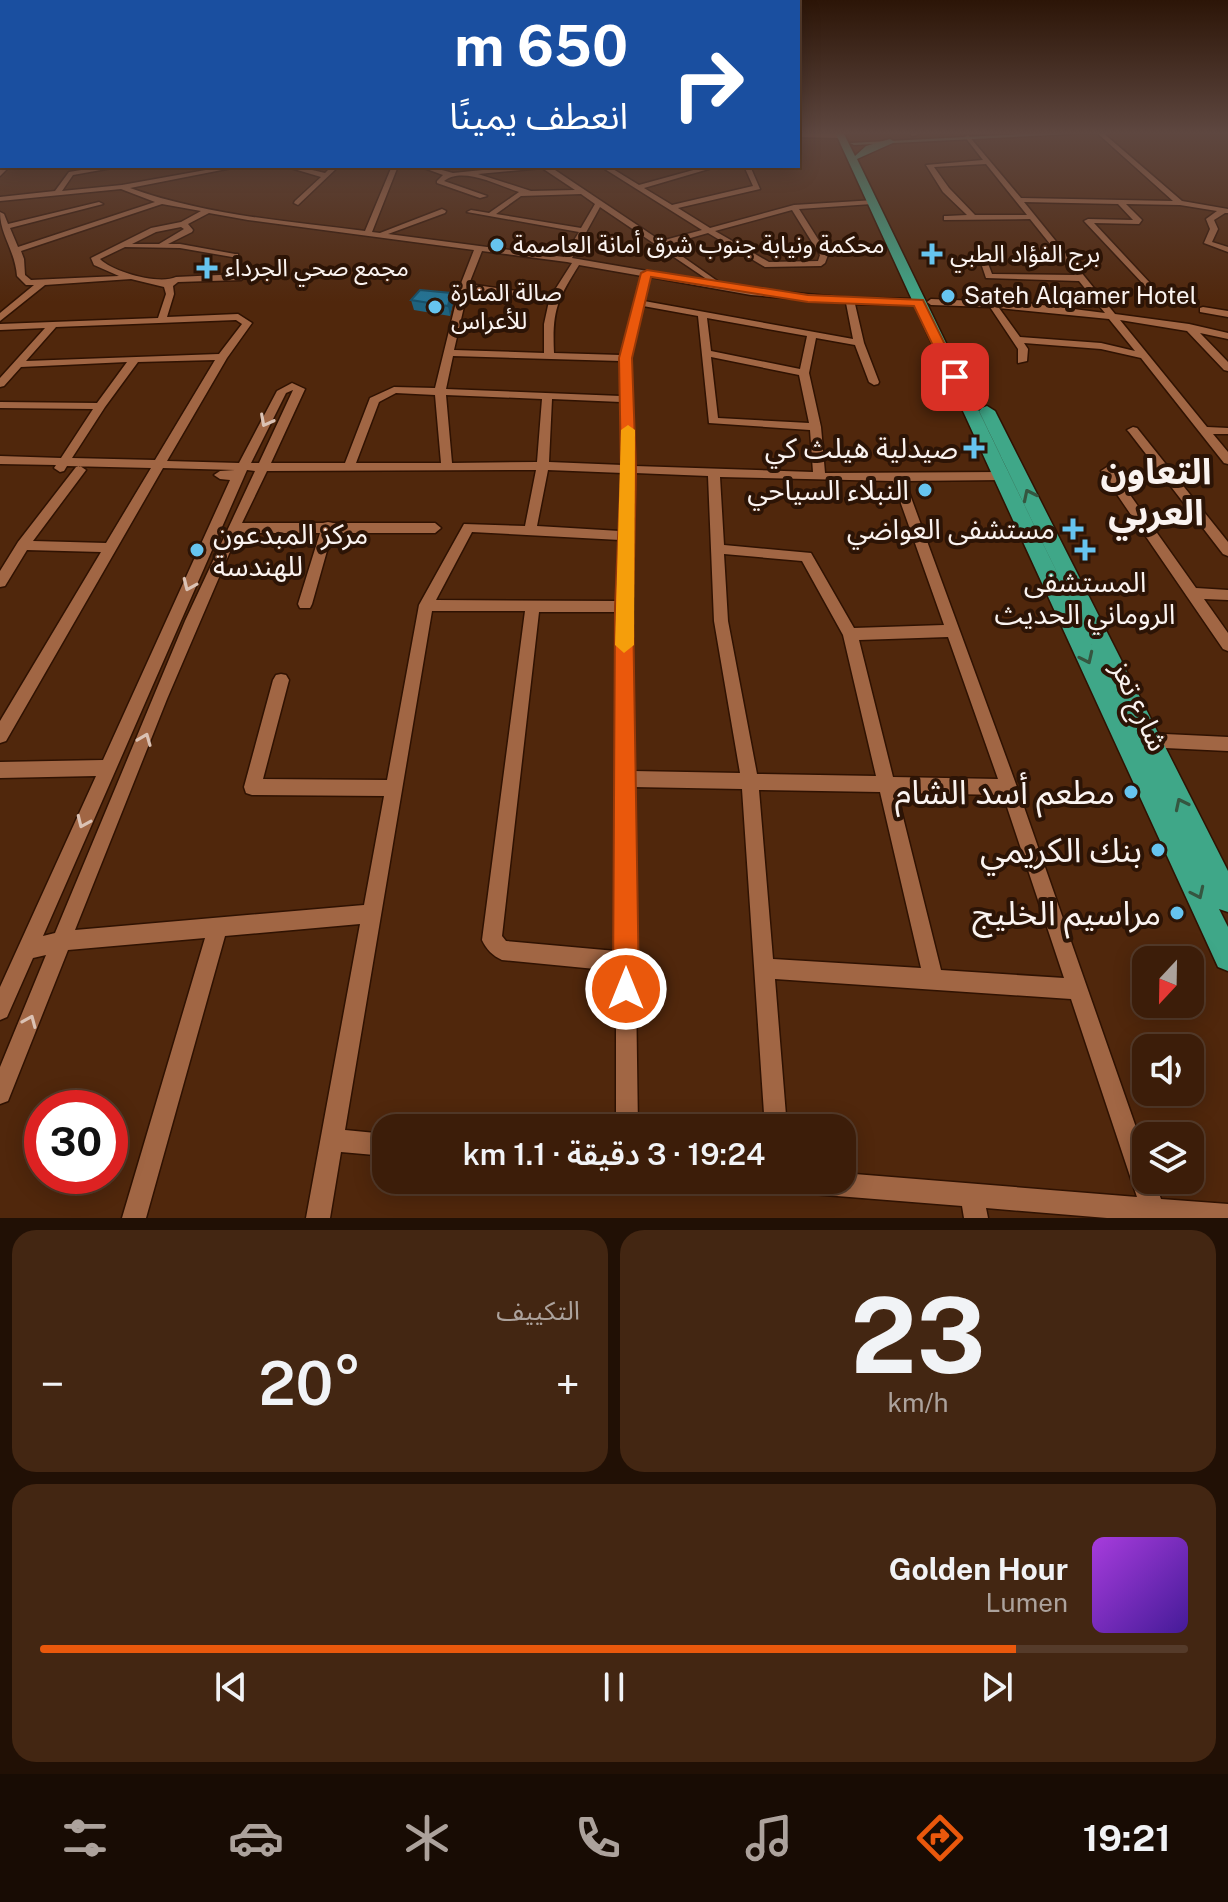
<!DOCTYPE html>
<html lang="ar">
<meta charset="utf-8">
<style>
body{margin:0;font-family:"Public Sans","Noto Sans Arabic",sans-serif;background:#432612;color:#f1f3f6;direction:rtl;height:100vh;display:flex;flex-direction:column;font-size:30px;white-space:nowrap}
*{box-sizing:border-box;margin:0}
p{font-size:26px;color:#aca29c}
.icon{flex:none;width:44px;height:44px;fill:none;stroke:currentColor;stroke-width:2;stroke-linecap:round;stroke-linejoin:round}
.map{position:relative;height:1218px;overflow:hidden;direction:ltr}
.side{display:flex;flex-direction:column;gap:12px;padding:12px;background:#211005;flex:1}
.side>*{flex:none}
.top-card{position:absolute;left:0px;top:0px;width:800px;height:168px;box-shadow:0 4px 20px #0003,0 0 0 2px #553b2a;direction:rtl;background:#1a4fa0;color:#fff;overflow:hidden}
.needle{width:52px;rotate:202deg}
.fabs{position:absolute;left:1132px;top:946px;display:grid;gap:16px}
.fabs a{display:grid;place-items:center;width:72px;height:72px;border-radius:16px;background:#3c1d09;box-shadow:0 4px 20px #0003,0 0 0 2px #553b2a;font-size:40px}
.speed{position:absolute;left:24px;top:1090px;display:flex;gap:16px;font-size:40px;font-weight:700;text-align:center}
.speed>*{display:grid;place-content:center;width:104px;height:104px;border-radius:50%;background:#3c1d09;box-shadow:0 4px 20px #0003,0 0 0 2px #553b2a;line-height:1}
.speed .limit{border:12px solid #d22;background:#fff;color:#111}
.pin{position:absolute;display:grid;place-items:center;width:68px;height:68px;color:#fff;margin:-34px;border-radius:16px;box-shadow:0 4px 12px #0006}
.me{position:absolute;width:88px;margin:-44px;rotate:0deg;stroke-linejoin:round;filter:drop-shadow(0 0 6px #0008)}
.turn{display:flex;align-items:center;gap:28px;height:168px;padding:0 40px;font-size:36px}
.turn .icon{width:104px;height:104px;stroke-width:2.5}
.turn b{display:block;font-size:56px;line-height:68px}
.big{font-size:60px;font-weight:600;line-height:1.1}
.side .widget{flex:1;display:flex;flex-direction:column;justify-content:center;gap:12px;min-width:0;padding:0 28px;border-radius:24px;background:#432612}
.side .dial{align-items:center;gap:0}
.dial b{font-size:104px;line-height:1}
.song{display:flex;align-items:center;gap:24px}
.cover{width:96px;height:96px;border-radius:12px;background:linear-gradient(135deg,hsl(280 70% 55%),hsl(260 70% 35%))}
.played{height:8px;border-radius:4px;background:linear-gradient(90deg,#ea580c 85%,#553b2a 85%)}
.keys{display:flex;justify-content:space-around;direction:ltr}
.heat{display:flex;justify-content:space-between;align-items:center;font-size:44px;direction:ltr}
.side .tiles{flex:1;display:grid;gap:12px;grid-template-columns:1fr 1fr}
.widget:last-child{grid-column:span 2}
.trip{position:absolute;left:372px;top:1114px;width:484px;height:80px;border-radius:24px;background:#3c1d09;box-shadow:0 4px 20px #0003,0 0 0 2px #553b2a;font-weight:600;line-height:80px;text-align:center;direction:rtl}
.tabs{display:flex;height:128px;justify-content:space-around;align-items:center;background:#180c04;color:#aca29c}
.tabs .icon{width:56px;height:56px}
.tabs .active{color:#ea580c}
.tabs b{font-size:36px;color:#f1f3f6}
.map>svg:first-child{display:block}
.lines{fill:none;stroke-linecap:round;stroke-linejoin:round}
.minor-casing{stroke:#2f1202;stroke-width:3}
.major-casing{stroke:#2f1202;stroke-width:3}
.highway-casing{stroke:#2f1202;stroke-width:3}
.minor{fill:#a16644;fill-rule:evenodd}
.major{fill:#668d6d;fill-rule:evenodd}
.highway{fill:#3fa788;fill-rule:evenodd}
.wall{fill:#1e637f}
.shaded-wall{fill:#185068}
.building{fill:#237394;stroke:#185068;stroke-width:2}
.oneway{stroke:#dbc2b4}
.oneway2{stroke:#355640}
.route{fill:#ea580c;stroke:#983908;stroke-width:2}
.slow{fill:#f59e0b}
.poi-dot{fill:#66c4ef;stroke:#2c1406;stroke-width:3}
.labels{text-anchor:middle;stroke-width:8;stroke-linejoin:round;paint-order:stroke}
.far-poi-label{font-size:24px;fill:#faf3f0;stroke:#2c1406;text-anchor:start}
.poi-label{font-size:28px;fill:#faf3f0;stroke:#2c1406;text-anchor:end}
.street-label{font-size:28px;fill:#faf3f0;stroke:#2c1406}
.near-poi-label{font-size:34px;fill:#faf3f0;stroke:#2c1406;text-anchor:end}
.district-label{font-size:36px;font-weight:bold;fill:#faf3f0;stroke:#2c1406}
</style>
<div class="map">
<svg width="1228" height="1218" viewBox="0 0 1228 1218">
<rect width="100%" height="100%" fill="#50270c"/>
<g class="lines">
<g class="minor-casing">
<path id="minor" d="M909,132H915L917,135L912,136Z
M1096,132H1102L1182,201L1228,209V213H1225L1214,220L1218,229L1212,242L1228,247V252L1204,243L1210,229L1206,219L1217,211L1180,205L1126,204L1142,220L1139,224L1094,223L1150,283L1151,285L1147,288L1084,221L1088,219L1133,220L1118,204L1024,202L1115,314L1189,324L1228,333V339L1200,333L1228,362V371L1224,370L1187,331L1120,320L1207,427L1228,428V434H1213L1228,452V464L1224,463L1141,358L1101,349L1024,343L1028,349L1027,361L1018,363V349L990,307L931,305L927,302L931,299L1026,303L1105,313L1079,281L986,278L977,251L984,253L992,274L1075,275L1030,219L944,220V216H947L967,215L943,192L926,165L983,160L965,137L968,135L1021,198L1173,201ZM986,164L1027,215H975L949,188L934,167ZM999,308L1109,319L1135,351L1101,343L1020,337Z
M798,133L841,134L844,136L841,138L798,137Z
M0,155H2V159H0Z
M3,166H10L0,176V170Z
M106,166H123L73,175L62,191L122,185L228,166H242L130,188C205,215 286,221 365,231L392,166H398L372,232L380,233L442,209L446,211L445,213L388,234L564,257L579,232L467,212L471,210L489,213L519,192C498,185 462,166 444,181L487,196L480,198L437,183V181L443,175L424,168L427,166L453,173L522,166H549L661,241L702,230L600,166H608L639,185L708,166H719L644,188L672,205L753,186L744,166H750L760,189L678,208L710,228L794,205L875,200V204H872L799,209L828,255L825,263L821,266L765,267L708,233L666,245L723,285L751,289L850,298L918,299L922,302L918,305L855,304L864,343L879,382L878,384L874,385L869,382L855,345L816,338L809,373L821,427L825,473L1003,472L1009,476L1003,480L905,481L1017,787L1146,1156V1180H1154L1161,1199L1228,1204V1218H1107L986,1208L988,1218H964L962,1206L787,1192L779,1188L775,1180H842V1173L1137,1197L1071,999L775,979L787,1128H765L742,789L633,787L638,1128H616V971L502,960C493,956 486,949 482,940L525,611H432L345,1130L386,1134V1156L341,1152L330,1218H306L360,924L225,936L146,1218H122L205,938L68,950L8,1101L0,1104V1067L46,955L33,958L7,1017L0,1020V987L96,776L0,778V762L103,760L230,480L220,479L214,475L220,471L235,470L163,468L6,741L0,743V721L101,552L27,550L5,586L0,587V571L18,542L76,467L80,466L86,470L33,541L106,543L151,468L67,466L64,471L60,472L54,468L56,465L0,464V456L61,458L93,409L0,408V402L97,403L127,362L21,367L4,386L0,387V378L45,328L0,330V324L158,318L166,294L164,287L131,279L45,285L0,321V313L34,285H26L17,276C15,250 0,235 0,212L4,214L8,224L99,202L103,204L10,228L18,247L155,202L121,189L0,201V197L55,191L69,172ZM542,168L575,190L531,191L478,174ZM581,194L595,204L581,228L496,214L521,196ZM162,204L201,211L181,222L151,228L91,258L94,265L119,276L31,280L25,275L24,259L21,251ZM600,207L711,282L572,258ZM792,210L820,255L818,261L769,262L715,231ZM209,213L248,220L474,250L460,286L435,388L394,387L370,398L345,463H271L305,389L292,383L277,391L239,463L167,461L227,358L252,323L238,314L167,317L174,294L173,286L178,282L241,280L245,277L241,274L176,277C159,285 113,272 100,259L125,247L180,248L238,258V254H235L180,244H168L192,232L193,230L188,224ZM181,227L184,229L159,244H132L156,232ZM482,251L567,262L572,263L551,296L469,284ZM579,265L642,276L621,355L554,353C552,311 557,300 579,265ZM650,277L751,295L846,303L853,339L644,301ZM468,289L549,301L544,324V353L454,350ZM643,306L698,316L709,423L810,430L813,472L635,466L630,358ZM707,318L807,336L800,369L711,351ZM236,320L242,324L219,354L26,361L56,327ZM453,356L620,361L621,396L446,389ZM711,357L799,375L809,423L718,418ZM215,360L155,460L72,458L105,407L138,362ZM293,390L259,463H251L286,393ZM396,393L435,395L441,463H356L379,402ZM446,395L542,399L537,462L452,463ZM552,399L621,402L623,465L549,462ZM247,470L255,471L185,621L55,933L43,936ZM536,470L525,526L464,524L419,605L387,780L263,779L289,680L286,675L281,674L276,675L273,680L244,787L246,793L252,795L384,796L364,905L75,930L167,699L238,533H320L298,604L300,608H310L312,604L332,533H435L441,528L435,523H333L328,522L323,523H242L267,471ZM548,470L623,473L620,531L537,526ZM635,473L708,476L714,621L740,773L633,771L631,607ZM720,477L893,481L944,625L854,628L811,553L724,545ZM472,532L620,540L617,601L436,600ZM724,554L802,561L843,635L876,776L757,774L728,621ZM539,612H617L616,951L506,941L502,936ZM948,637L998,779L893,777L859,640ZM759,790L880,792L921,968L773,959ZM897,793L1003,795L1064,978L941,970Z
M284,166H295L325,173L332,166H339L298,205L294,203L295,201L321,177Z
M1203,307L1228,311V317L1200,312V308Z
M1133,427L1137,428L1228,542V556L1223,554L1129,432L1127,430Z
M1107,467L1111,468L1196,588L1228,590V600L1204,599L1228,633V651L1223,649L1103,474L1101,471Z
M1144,733L1228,737V751L1144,747L1138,745L1136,740L1138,735Z"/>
</g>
<g class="major-casing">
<path id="major" d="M1061,132H1109L854,145L850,143Z"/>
</g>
<g class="highway-casing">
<path id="highway" d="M835,132H843L855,156L866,146L890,139L895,142L857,159L1107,676L979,411L982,408L987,406L995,411L1228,871V912L1219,909L1228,927V971L1218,967Z"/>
</g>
<use href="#minor" class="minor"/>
<use href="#major" class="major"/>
<use href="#highway" class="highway"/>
</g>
<path class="wall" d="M411,300L453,303L450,316L414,310Z"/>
<path class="shaded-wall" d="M451,293L453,303L450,316L448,306Z"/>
<path class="building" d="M420,290L451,293L448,306L411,300Z"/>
<defs><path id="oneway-chevron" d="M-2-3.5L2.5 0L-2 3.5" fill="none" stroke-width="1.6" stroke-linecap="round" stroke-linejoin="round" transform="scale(2)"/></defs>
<g class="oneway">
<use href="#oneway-chevron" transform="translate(266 421) rotate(118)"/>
<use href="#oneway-chevron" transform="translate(189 585) rotate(114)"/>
<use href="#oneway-chevron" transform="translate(145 739) rotate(-68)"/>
<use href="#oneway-chevron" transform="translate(83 822) rotate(114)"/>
<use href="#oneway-chevron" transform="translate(30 1021) rotate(-67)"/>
</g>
<g class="oneway2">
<use href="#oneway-chevron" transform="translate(1029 495) rotate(-116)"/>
<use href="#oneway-chevron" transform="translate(1087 658) rotate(65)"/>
<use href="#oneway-chevron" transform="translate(1181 804) rotate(-116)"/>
<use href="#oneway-chevron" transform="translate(1198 893) rotate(65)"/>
</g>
<linearGradient id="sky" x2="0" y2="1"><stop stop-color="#2c1507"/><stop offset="0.44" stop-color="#5e4740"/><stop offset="1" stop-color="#5e4740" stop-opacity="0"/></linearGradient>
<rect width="1228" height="302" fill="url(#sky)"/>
<path class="route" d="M647,270L808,295L923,300L961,377L955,381L948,377L914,306L808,302L651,277L632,358L636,470L633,607L639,989L635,999L626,1003L617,999L613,989L615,607L621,470L619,358L641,273Z"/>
<path class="slow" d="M628,425L635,430L634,645L624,653L615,645L621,430Z"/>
<g class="poi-dot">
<circle cx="497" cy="245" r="8"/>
<path d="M928 242h8v8h8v8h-8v8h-8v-8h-8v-8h8z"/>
<path d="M203 256h8v8h8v8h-8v8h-8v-8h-8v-8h8z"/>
<circle cx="948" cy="296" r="8"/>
<circle cx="435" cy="307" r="8"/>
<path d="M970 436h8v8h8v8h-8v8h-8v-8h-8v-8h8z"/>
<circle cx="925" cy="490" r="8"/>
<path d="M1069 517h8v8h8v8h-8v8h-8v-8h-8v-8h8z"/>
<circle cx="197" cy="550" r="8"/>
<path d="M1081 538h8v8h8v8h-8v8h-8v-8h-8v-8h8z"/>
<circle cx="1131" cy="792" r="8"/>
<circle cx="1158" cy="850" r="8"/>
<circle cx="1177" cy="913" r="8"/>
</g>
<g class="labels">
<g class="far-poi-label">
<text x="513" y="253">محكمة ونيابة جنوب شرق أمانة العاصمة</text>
<text x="950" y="262">برج الفؤاد الطبي</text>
<text x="225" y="276">مجمع صحي الجرداء</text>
<text x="451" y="301">صالة المنارة<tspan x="451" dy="28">للأعراس</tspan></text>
<text x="964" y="304">Sateh Alqamer Hotel</text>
</g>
<g class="poi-label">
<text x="958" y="458">صيدلية هيلث كي</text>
<text x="909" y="500">النبلاء السياحي</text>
<text x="1055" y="539">مستشفى العواضي</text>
<text x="213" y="544" text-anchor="start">مركز المبدعون<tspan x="213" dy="32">للهندسة</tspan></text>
<text x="1085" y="592" text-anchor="middle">المستشفى<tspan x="1085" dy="32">الروماني الحديث</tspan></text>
</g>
<g class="street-label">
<text transform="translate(1140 706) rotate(65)" y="10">شارع تعز</text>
</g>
<g class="near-poi-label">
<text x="1115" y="804">مطعم أسد الشام</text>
<text x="1142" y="862">بنك الكريمي</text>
<text x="1161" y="925">مراسيم الخليج</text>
</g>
<g class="district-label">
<text x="1156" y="484">التعاون<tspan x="1156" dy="41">العربي</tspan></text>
</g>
</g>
</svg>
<div class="fabs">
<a><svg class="needle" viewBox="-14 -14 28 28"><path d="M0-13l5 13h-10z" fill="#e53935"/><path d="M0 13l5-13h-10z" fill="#aca29c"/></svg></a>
<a><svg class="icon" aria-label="sound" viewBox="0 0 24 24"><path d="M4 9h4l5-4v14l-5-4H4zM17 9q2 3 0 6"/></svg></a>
<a><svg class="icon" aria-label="layers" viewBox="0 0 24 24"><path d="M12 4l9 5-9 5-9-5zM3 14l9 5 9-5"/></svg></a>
</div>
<div class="speed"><div class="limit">30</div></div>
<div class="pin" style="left:955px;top:377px;background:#d93025"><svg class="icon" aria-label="arrive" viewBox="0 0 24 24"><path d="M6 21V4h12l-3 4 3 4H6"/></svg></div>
<svg class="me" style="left:626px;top:989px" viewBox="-20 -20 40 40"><circle r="17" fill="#ea580c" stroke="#fff" stroke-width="3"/><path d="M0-11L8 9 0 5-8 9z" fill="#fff"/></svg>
<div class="trip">19:24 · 3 دقيقة · 1.1 km</div>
<div class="top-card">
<div class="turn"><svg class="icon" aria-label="right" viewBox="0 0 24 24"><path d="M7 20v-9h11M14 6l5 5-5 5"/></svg><div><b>650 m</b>انعطف يمينًا</div></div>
</div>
</div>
<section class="side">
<div class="tiles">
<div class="widget dial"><b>23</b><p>km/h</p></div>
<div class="widget"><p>التكييف</p>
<div class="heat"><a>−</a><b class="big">20°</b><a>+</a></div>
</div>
<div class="widget">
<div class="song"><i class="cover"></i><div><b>Golden Hour</b><p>Lumen</p></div></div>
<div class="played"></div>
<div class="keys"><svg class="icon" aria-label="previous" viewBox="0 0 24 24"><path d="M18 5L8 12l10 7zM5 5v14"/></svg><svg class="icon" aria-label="pause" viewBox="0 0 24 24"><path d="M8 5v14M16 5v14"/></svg><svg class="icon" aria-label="next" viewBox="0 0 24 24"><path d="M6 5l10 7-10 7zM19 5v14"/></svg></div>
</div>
</div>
</section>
<nav class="tabs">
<b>19:21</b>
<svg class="icon active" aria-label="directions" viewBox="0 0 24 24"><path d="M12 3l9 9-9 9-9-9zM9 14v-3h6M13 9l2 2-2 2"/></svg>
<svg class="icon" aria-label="music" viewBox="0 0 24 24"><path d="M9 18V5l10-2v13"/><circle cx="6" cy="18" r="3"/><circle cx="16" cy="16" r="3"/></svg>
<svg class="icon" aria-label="phone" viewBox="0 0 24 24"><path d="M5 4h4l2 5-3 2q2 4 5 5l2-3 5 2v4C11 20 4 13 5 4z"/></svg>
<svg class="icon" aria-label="climate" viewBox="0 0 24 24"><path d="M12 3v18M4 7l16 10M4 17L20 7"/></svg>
<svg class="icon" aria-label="car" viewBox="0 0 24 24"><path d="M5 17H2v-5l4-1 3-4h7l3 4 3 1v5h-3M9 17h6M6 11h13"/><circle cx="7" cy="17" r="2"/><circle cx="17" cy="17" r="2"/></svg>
<svg class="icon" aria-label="filters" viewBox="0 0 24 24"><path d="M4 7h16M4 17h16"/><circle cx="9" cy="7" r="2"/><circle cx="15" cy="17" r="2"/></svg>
</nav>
